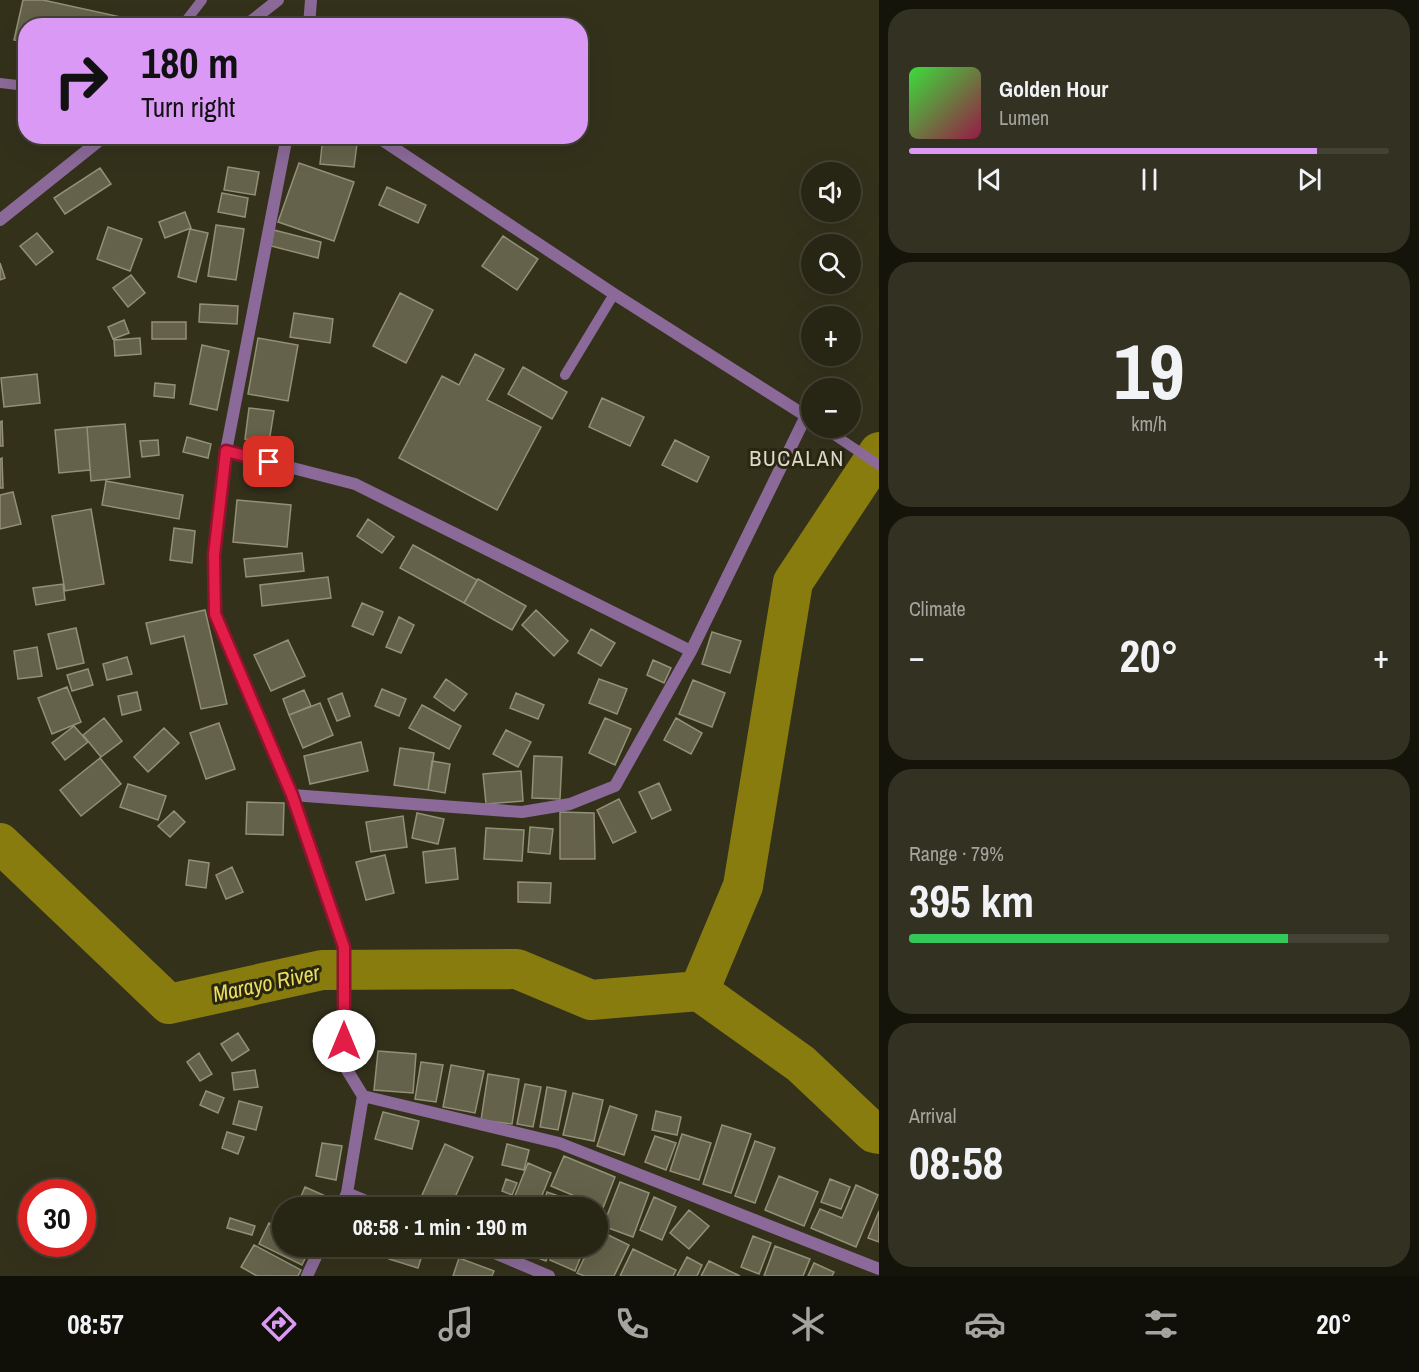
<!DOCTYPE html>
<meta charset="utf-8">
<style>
body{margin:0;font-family:"Archivo Narrow",sans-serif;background:#333122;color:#f1f3f6;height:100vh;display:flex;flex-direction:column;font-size:22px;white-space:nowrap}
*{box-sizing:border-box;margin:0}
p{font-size:20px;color:#a4a5a0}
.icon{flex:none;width:33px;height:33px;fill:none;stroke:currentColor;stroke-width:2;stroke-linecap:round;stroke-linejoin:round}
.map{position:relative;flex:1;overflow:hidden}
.side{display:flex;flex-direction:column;gap:9px;padding:9px;background:#15140b;width:540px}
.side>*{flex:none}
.banner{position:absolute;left:18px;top:18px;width:570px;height:126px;border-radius:24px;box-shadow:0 6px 24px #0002,0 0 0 2px #434234;background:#db99f6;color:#111;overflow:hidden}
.buttons{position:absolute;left:801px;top:162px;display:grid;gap:12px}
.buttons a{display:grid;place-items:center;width:60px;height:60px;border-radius:50%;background:#272514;box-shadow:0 6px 24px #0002,0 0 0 2px #434234;font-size:30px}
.speed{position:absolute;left:18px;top:1179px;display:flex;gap:12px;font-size:30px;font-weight:700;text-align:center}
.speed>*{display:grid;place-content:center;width:78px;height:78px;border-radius:50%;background:#272514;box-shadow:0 6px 24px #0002,0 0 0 2px #434234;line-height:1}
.speed .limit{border:9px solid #d22;background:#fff;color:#111}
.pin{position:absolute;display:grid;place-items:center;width:51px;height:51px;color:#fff;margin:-26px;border-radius:12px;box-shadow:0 3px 9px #0006}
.me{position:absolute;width:66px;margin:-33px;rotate:0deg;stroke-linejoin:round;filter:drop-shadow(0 0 4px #0008)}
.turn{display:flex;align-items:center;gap:21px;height:126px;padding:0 24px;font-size:27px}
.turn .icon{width:78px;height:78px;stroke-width:2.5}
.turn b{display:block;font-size:42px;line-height:51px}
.big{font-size:45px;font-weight:800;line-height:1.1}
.side .card{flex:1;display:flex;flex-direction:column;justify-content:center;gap:9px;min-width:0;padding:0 21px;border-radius:24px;background:#333122}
.side .dial{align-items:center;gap:0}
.dial b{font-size:78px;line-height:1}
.song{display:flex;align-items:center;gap:18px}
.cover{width:72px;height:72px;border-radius:9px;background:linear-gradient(135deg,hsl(120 70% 55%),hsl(340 70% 35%))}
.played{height:6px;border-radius:3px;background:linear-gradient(90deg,#db99f6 85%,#434234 85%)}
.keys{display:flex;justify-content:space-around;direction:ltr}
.heat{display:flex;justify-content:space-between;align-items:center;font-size:33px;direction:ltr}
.charge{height:9px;border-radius:4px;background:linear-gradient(90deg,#34c759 79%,#434234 0)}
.trip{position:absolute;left:272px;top:1197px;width:336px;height:60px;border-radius:30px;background:#272514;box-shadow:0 6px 24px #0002,0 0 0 2px #434234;font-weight:800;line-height:60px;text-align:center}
.tabs{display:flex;height:96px;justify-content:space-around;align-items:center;background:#100f08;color:#a4a5a0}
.tabs .icon{width:42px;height:42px}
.tabs .on{color:#db99f6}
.tabs b{font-size:27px;color:#f1f3f6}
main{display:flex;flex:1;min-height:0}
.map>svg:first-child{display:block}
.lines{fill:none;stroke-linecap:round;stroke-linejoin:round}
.river{stroke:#887c0f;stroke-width:40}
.building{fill:#64624a;stroke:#929076;stroke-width:1.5}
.service{stroke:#8b6a99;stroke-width:10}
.minor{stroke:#8b6a99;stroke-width:12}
.tertiary{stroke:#8b6a99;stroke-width:12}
.route-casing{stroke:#92132f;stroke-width:15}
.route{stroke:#e11d48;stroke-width:10}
.labels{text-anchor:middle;stroke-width:6;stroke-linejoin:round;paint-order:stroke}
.neighbourhood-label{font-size:22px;letter-spacing:1.5px;fill:#dbdacc;stroke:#2a2711}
.water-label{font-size:22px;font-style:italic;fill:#ecdd5e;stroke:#2a2711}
</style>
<main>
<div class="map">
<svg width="879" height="1276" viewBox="0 0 879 1276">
<rect width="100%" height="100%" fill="#34311b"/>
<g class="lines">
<path class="river" d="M0,843L169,1004L322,970L517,969L591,1000L699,991
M699,991L743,886L793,582L879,452
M699,991L801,1064L874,1133L879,1134"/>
</g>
<path class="building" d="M23,0H43L139,21L138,26H26V42L14,40Z
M323,136H358L354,167L320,164Z
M299,163L354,182L334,241L278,222Z
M228,167L259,172L255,195L224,190Z
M100,168L111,184L65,214L54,198Z
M387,187L426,205L418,223L379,205Z
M222,193L248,198L245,217L218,212Z
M185,212L191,228L165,238L159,222Z
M216,225L244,229L236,280L208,276Z
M108,227L142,239L130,271L97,259Z
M190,229L208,233L196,282L178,277Z
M274,230L321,242L318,258L271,246Z
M37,233L53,252L36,265L20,246Z
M503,236L538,259L517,290L482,266Z
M0,263L5,278L0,280Z
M131,275L145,293L128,307L113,288Z
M400,293L433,310L406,363L373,346Z
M200,304L238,306L237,324L199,322Z
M294,313L333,319L330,343L290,337Z
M124,320L129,333L113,339L108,327Z
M152,322H186V339H152Z
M140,338L141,354L115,356L114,340Z
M258,338L298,345L288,401L248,394Z
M202,345L229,351L217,410L190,404Z
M475,354L504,369L487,400L541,427L497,510L399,458L442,376L459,385Z
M523,367L567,392L552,419L508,394Z
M37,374L40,403L4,407L1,378Z
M155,383L175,385L174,398L154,396Z
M602,398L644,417L630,446L589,427Z
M249,408L274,411L269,442L245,439Z
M2,421L3,446H0V422Z
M125,424L130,477L91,481L87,427Z
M87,427L90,470L59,473L55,430Z
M187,437L211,444L208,458L183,452Z
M158,440L159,455L142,457L140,441Z
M675,440L709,457L697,482L662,465Z
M2,458L3,488H0V459Z
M106,481L183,495L179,519L102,505Z
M13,492L21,524L0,529V495Z
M237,500L291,505L287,547L233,542Z
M91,509L104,584L65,591L52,516Z
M368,519L394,537L382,553L357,536Z
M174,528L195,531L192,563L170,560Z
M413,545L477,580L464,603L400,568Z
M302,553L304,571L246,577L244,559Z
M328,577L331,598L262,606L260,585Z
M478,579L526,606L512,630L464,603Z
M63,584L65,600L36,605L33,588Z
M362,603L383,612L373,635L352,626Z
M205,610L227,704L201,709L184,636L151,644L146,623Z
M536,610L568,641L554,656L522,625Z
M399,617L414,625L401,653L386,647Z
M76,628L84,663L57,669L48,634Z
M591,629L615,643L601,666L578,653Z
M712,632L741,641L730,673L702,664Z
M288,640L305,676L271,691L254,655Z
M37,647L42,676L18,679L14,651Z
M127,657L132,674L107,680L103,664Z
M653,660L671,668L664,683L647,675Z
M88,669L93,685L72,691L67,675Z
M446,679L467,694L454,711L434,697Z
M599,679L627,689L617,714L589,703Z
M693,680L725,693L712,727L679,714Z
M67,687L81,722L52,734L38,698Z
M382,689L406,699L399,716L375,706Z
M304,690L311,706L289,715L283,699Z
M137,692L141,710L122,715L118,696Z
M342,693L350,716L337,721L328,699Z
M516,693L544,705L538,719L510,708Z
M320,703L333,735L303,748L289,715Z
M422,705L461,726L449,749L409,728Z
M104,718L122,741L101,757L83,735Z
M605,718L631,729L615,765L589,753Z
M676,718L702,733L691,754L664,740Z
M219,723L235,769L206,779L190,733Z
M74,726L88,742L65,760L52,743Z
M164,728L179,743L148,772L134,757Z
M506,730L531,742L518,767L493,754Z
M361,742L368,771L310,784L304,756Z
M400,748L434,753L428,790L394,785Z
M534,756L562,757L560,799L532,798Z
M100,758L121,784L81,816L60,790Z
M432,761L450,764L445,793L428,790Z
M521,771L523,801L486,804L483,774Z
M659,783L671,810L652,819L639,792Z
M128,784L166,796L158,820L120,807Z
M619,799L636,832L613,843L597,810Z
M247,802L284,803L283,835L246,834Z
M174,811L185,822L170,837L158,826Z
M560,812L594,813L595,859H560Z
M417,813L444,819L438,844L412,838Z
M403,816L407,847L371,852L366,822Z
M530,827L553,829L550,854L528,852Z
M486,828L524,830L522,861L484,859Z
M455,848L458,879L426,883L423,852Z
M385,855L394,893L366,900L356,862Z
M189,860L209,863L206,888L186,885Z
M232,867L243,892L226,899L216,875Z
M518,882L551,883L550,903L518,902Z
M238,1033L249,1050L232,1061L221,1044Z
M378,1051L416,1054L413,1093L374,1090Z
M199,1053L212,1074L200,1081L187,1062Z
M421,1062L443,1065L436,1102L415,1099Z
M451,1065L484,1071L475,1113L443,1107Z
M255,1070L258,1087L234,1090L232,1073Z
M488,1074L519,1079L512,1124L481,1120Z
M525,1084L541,1087L533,1127L517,1124Z
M547,1087L566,1091L558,1130L540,1127Z
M206,1091L224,1098L218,1113L200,1105Z
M573,1093L603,1100L594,1141L563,1135Z
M239,1101L262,1107L256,1130L233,1124Z
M610,1106L637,1115L624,1155L597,1146Z
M656,1111L681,1117L677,1135L652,1130Z
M383,1112L419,1121L412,1149L375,1139Z
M722,1125L751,1134L731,1193L703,1184Z
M227,1132L244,1137L238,1154L222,1148Z
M682,1134L711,1143L699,1180L670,1171Z
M655,1136L676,1143L666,1170L645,1162Z
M755,1141L775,1148L755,1203L735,1196Z
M322,1143L342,1146L336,1180L316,1176Z
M445,1144L473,1157L456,1195L485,1208H426L418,1204Z
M507,1144L529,1150L524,1170L502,1165Z
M564,1156L615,1177L603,1208L551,1186Z
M528,1163L551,1173L537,1208H510Z
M779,1176L818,1192L804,1226L765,1210Z
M506,1179L517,1183L512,1195L502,1191Z
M830,1179L850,1187L841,1209L821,1202Z
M620,1182L649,1193L633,1237L603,1226Z
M856,1185L878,1195L856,1247L811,1228L820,1209L842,1218Z
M305,1187L332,1199L329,1208H296Z
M547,1192L570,1200L567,1208H542Z
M654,1197L676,1207L662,1240L640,1230Z
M575,1202L588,1208H572Z
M689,1210L709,1226L689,1249L670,1233Z
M879,1211V1242L868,1238Z
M230,1218L255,1226L252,1235L227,1228Z
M269,1223L282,1229V1246H311L302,1265L259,1244Z
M598,1230L629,1245L614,1276H584L577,1273L590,1246H597Z
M753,1236L771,1243L759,1274L741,1267Z
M254,1245L301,1270L298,1276H257L241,1267Z
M353,1246H375L371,1255Z
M393,1246H425L418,1268L389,1259Z
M499,1246H522L518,1255Z
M527,1246H552L546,1261L525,1253Z
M556,1246H585L575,1271L550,1260Z
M775,1246L810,1259L803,1276H764Z
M633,1249L676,1270L673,1276H620Z
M687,1257L702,1265L697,1276H677Z
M459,1258L494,1271L492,1276H453Z
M709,1261L740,1276H701Z
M814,1263L834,1272L832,1276H808Z"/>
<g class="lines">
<path class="service" d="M182,26L202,0
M0,83L26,86
M565,375L614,294
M824,428L879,465"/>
<path class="minor" d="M309,26L311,0
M287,136L226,451L214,555L215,614L292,795L344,947V1065L363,1096L347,1193L340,1208
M226,451L355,484L691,651
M292,795L522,812L570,804L615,786L691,651L806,416L614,294L376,136
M363,1096L559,1143L879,1269
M347,1193L383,1208
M478,1246L549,1276
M307,1276L321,1246"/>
<path class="tertiary" d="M245,26L278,0
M0,220L105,136"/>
</g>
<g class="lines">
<g class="route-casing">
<path id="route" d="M269,462L226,451L214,555L215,614L292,795L344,947V1041"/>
</g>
<use href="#route" class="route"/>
</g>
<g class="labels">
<g class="neighbourhood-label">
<text x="797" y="466">BUCALAN</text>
</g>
<g class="water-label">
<text transform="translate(266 983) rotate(-12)" y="8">Marayo River</text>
</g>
</g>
</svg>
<div class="buttons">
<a><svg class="icon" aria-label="sound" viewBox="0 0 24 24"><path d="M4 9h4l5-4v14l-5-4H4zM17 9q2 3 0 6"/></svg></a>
<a><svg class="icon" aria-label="search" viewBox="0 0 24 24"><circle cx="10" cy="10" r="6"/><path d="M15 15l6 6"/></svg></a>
<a>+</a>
<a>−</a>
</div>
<div class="speed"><div class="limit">30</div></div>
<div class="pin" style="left:269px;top:462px;background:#d93025"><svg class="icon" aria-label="arrive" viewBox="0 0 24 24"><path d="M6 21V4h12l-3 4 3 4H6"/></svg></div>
<svg class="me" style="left:344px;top:1041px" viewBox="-20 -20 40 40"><circle r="19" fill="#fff"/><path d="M0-13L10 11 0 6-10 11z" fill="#e11d48"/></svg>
<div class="trip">08:58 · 1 min · 190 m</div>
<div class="banner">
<div class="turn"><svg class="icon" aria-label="right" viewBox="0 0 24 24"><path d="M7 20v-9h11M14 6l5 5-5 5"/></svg><div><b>180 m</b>Turn right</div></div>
</div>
</div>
<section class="side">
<div class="card">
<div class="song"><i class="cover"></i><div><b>Golden Hour</b><p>Lumen</p></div></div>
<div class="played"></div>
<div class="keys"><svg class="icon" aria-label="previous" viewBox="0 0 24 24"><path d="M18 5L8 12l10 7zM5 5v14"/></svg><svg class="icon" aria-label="pause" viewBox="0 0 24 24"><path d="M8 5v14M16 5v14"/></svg><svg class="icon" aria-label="next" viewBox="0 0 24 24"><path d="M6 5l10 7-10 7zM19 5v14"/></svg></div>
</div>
<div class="card dial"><b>19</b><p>km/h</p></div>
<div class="card"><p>Climate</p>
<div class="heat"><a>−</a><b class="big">20°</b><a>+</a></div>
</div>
<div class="card"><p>Range · 79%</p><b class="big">395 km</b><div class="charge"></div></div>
<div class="card"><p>Arrival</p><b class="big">08:58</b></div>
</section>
</main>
<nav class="tabs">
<b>08:57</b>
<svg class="icon on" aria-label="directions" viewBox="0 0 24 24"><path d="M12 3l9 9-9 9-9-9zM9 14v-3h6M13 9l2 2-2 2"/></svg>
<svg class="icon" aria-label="music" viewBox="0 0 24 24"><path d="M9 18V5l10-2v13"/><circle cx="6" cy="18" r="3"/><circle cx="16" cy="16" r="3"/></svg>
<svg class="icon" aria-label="phone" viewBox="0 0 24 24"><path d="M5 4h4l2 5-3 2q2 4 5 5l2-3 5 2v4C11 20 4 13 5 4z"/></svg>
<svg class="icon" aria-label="climate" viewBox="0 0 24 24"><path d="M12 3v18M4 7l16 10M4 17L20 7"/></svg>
<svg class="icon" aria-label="car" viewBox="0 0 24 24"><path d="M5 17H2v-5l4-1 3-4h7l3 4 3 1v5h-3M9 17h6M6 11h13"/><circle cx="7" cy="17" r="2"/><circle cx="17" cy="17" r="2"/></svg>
<svg class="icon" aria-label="filters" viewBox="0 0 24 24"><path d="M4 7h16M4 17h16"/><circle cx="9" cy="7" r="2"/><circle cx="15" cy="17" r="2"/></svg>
<b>20°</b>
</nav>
